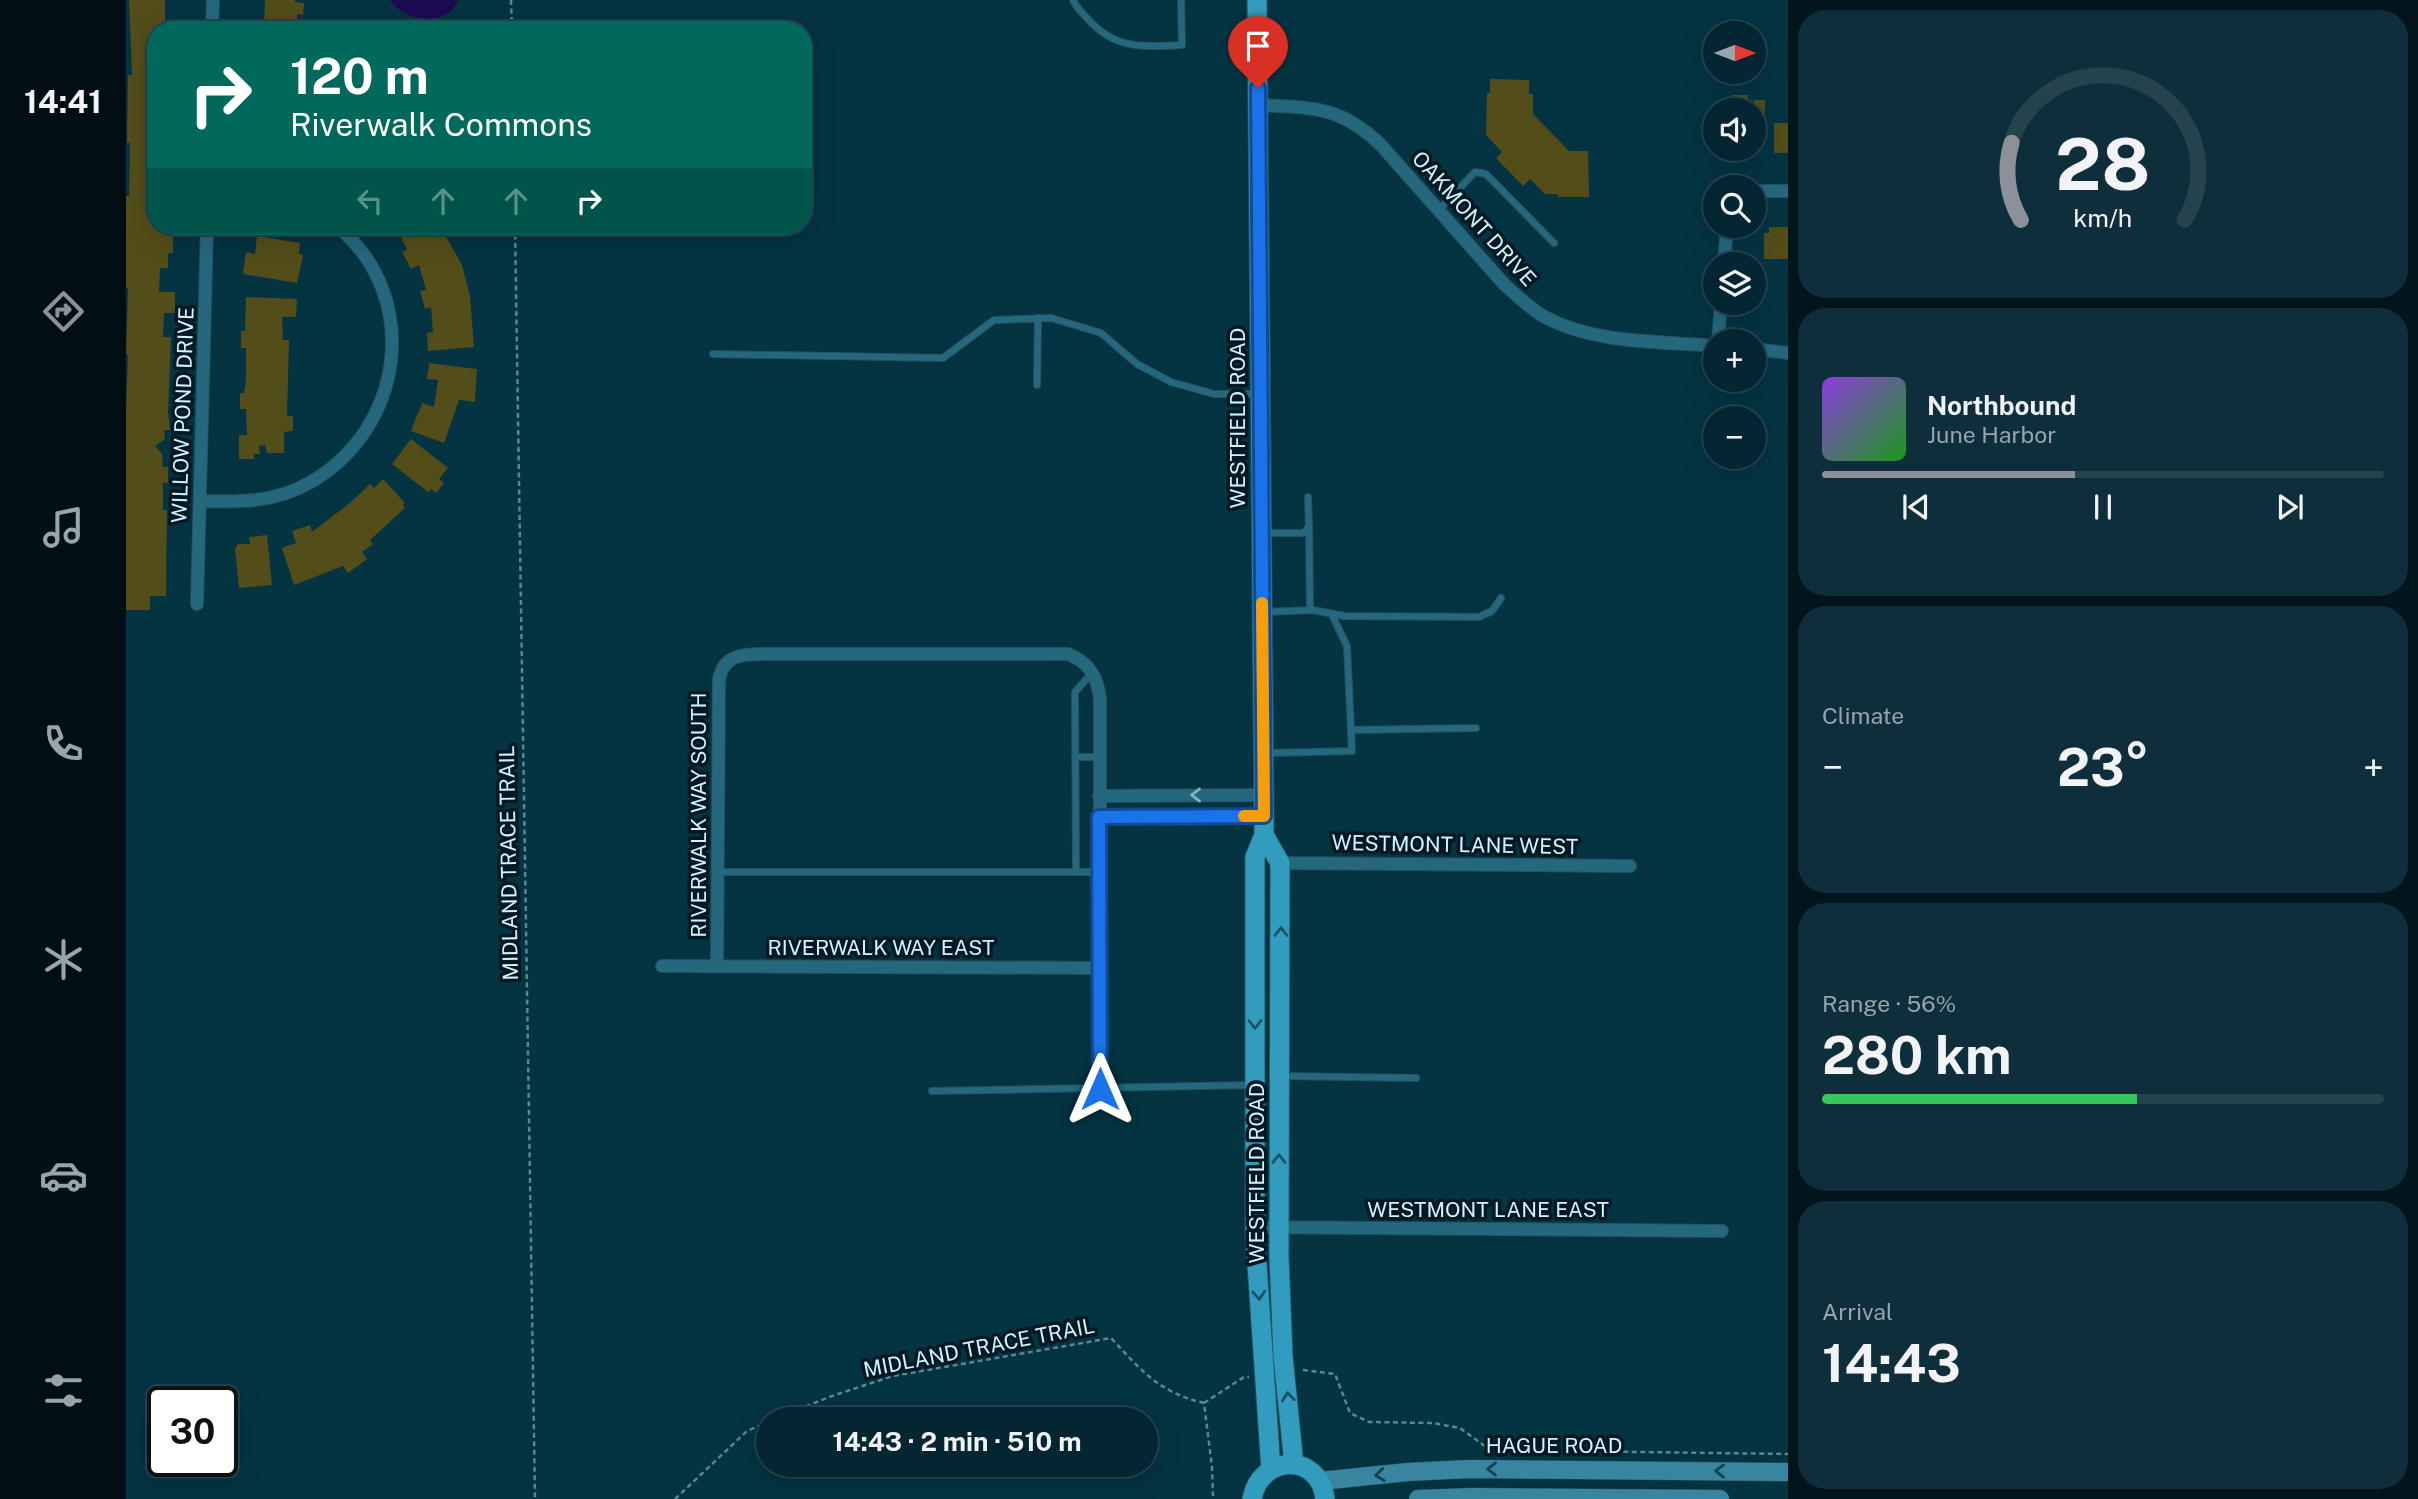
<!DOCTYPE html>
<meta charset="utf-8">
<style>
body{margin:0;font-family:"Public Sans",sans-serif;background:#0d2e3a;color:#f1f3f6;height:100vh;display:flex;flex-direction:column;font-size:26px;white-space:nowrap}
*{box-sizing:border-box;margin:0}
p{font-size:23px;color:#97a5ac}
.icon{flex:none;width:38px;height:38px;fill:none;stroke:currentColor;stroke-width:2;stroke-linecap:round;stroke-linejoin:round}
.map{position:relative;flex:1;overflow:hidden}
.side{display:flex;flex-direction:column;gap:10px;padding:10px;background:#02151c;width:630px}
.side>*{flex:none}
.banner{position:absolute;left:21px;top:21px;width:665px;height:214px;border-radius:28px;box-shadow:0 7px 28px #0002,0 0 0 2px #24434d;background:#00695c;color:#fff;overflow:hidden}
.needle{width:46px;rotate:90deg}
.controls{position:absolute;left:1577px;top:21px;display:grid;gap:14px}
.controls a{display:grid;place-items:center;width:63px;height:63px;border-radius:50%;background:#032632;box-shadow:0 7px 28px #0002,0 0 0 2px #24434d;font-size:35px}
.speed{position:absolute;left:21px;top:1386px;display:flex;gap:14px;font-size:35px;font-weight:700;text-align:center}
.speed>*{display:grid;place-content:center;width:91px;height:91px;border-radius:50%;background:#032632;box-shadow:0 7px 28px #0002,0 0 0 2px #24434d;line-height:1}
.speed .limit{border:4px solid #111;border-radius:10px;background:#fff;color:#111}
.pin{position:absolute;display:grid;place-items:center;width:60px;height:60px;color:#fff;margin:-72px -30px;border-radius:50% 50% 50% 0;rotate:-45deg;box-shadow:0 0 7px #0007}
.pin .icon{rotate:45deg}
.me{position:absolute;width:77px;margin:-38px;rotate:0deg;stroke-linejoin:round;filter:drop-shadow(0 0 5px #0008)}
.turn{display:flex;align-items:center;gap:24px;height:147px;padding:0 28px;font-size:32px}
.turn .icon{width:91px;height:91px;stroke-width:2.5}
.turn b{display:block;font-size:49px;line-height:60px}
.lanes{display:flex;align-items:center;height:66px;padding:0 28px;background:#0003;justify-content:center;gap:35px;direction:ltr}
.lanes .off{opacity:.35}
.big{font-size:52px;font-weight:700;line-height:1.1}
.side .card{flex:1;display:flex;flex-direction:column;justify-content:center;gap:10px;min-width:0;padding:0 24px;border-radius:28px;background:#0d2e3a}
.side .dial{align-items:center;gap:0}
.dial svg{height:182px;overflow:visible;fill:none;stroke:#24434d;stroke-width:7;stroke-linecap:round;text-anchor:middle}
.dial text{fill:#f1f3f6;stroke:none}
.song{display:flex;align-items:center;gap:21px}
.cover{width:84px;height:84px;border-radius:10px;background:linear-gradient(135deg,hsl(270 70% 55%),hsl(120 70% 35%))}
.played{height:7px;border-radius:4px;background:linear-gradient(90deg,#8c9099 45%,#24434d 45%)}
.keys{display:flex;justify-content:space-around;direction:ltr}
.heat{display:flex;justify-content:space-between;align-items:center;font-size:38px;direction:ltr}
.charge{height:10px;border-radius:5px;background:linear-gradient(90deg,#34c759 56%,#24434d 0)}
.trip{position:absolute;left:630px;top:1407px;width:402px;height:70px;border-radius:35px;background:#032632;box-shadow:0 7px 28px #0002,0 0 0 2px #24434d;font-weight:700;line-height:70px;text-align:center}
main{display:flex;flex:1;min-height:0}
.dock{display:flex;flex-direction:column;width:126px;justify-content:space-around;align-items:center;background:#010f14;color:#97a5ac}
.dock .icon{width:49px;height:49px}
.dock .on{color:#8c9099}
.dock b{font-size:32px;color:#f1f3f6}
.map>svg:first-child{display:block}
.water{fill:#1c0b52}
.building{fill:#534d19}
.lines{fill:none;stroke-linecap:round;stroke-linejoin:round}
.lane-casing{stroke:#255260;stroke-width:8}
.street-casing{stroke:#255260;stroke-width:14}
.secondary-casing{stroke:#255260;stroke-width:19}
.primary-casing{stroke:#255260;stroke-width:21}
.path{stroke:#5d8592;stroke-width:2.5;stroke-dasharray:5 3.5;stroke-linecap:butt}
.lane{stroke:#25687e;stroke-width:6}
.street{stroke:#25687e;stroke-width:12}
.secondary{stroke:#37859f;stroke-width:18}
.primary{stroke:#329cbe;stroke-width:19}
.oneway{stroke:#85b4c4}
.oneway2{stroke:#175468}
.oneway3{stroke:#143f4e}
.route-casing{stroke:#114b97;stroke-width:18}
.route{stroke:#1a73e8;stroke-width:12}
.slow{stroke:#f59e0b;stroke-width:12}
.labels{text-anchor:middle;stroke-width:7;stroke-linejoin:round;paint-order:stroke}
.street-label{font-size:21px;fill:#d4f2fe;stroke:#011922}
</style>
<main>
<nav class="dock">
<b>14:41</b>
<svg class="icon on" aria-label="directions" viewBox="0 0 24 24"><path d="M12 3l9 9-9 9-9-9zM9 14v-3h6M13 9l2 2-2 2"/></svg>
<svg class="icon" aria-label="music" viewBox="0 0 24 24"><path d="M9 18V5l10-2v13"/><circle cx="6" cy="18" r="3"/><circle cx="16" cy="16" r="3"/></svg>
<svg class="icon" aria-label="phone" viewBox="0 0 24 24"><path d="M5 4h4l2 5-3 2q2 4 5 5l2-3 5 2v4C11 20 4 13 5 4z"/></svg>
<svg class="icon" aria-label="climate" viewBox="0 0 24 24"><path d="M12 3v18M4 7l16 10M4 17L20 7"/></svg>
<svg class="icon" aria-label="car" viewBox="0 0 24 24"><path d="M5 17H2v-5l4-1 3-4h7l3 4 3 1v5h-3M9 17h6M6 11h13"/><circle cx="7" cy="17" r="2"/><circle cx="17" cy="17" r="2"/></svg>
<svg class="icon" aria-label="filters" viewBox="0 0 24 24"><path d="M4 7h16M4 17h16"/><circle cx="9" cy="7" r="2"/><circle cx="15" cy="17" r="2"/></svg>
</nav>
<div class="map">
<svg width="1662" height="1499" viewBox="0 0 1662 1499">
<rect width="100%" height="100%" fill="#043342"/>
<path class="water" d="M264,0H332C323,28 277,22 264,0Z"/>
<path class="building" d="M3,0H39V30H30V226H47V253H42V268H34L33,292H49V313H38L37,337H45L42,412L44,430H38L39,439L29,446L36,454L37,467H42V483H37V510H41L40,596H24V610H0V412L2,355H0L2,288H0V196H3L4,143H1L2,75H6Z
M139,0H169V2L178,3L177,15L171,14V30H138Z
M1364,79L1403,80V94H1407V114L1443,151H1462L1463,197H1432V194H1419L1404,179L1397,186L1370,158L1376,152L1360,135L1361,93H1364Z
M1606,95H1622V110H1606Z
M1628,100H1639L1638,140H1628Z
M1648,123H1662V153H1648Z
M269,226H314L336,265L344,296L348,347L302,351L301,333L307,332L305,307L299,309L294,291L300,290L293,265L285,269L276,252L281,249Z
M1643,227H1662V259H1638V233H1643Z
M131,236L174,243L173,254L177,255L171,283L117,274L120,252L129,254Z
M120,297L171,299L170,317H156L157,340H163L161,416H167V431L158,432V453H141L139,445L133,446L134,454H128V459H113V435H121L120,409H114V393H118L120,378V348H115V331H119Z
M303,363L351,369L349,402L333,400L318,443L285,431L296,403L308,407L312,380L301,379Z
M285,439L322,468L313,479L318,483L310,493L305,489L302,492L266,464Z
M257,479L279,503L277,505L279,508L244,540L247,544L236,552L241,559L222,573L217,566L168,585L156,548L170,543L166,531L184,525L186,532L225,502L244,484L248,488Z
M141,535L146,585L113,588L109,549L112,544H124L123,537Z"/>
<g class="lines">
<g class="lane-casing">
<path id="lane" d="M947,0C950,7 955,12 960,17C988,50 1017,47 1056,45L1055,0
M1313,210L1349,172L1360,174L1428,243
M587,354L817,358L868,320L925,318L975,333L1011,364L1045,382L1088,394H1132
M911,385L912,318
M1183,526L1184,610
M1138,533H1178L1183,526L1182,497
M1138,612L1187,610L1218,616L1353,617L1366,611L1375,598
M1225,730L1350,728
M1140,753L1226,751L1221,646L1206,615
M949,757H973
M950,871L949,692L965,674
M593,872H973
M1156,1076L1290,1078
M806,1091L1127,1085"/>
</g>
<g class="street-casing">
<path id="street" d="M86,30L87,0
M1132,105C1187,108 1212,105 1254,144L1377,283C1390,295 1403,308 1419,317C1469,344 1533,341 1589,346
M1628,191H1662
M1598,264L1601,226
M1592,341L1595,303
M1628,349L1662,353
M74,501C112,502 148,503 183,483C278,430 297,297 211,226
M71,604L81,226
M973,796L1138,795
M973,817L1138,816
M1154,863L1504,866
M536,966L973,968
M591,966L593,680C597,654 618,654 640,654H942C963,662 972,677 974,700V1089
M1129,1227L1596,1231"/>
</g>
<g class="secondary-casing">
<path id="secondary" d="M1194,1481L1282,1472L1343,1469L1662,1472
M1292,1499L1346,1497L1594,1499"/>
</g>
<g class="primary-casing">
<path id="primary" d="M1131,0L1138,816V835L1129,857V1235L1145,1470
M1138,835L1154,863L1153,1256L1157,1356L1168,1465
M1126,1499C1134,1454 1194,1452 1199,1499"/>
</g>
<path class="path" d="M385,0L386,30
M389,226L409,1499
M1177,1370L1209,1374L1224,1413L1243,1422L1307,1423L1334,1428L1364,1450L1662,1454
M1078,1403L1118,1377H1123
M648,1419L706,1396L767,1376L985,1338C1016,1371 1032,1392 1078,1403L1086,1467L1087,1496
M549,1499L621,1431L642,1422"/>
<use href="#lane" class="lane"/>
<use href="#street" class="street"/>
<use href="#secondary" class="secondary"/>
<use href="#primary" class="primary"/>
</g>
<defs><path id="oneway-chevron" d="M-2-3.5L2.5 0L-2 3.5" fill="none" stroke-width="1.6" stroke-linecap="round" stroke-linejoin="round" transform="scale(1.75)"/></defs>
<use class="oneway" href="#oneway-chevron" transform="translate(1070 795) rotate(180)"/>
<g class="oneway2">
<use href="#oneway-chevron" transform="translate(1155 932) rotate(-90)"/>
<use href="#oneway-chevron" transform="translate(1129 1024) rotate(90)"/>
<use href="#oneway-chevron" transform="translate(1153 1159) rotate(-90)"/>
<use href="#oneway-chevron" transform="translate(1133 1295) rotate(86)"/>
<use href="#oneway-chevron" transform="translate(1162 1397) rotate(-96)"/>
</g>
<g class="oneway3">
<use href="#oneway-chevron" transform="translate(1366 1469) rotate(-180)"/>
<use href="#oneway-chevron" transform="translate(1594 1471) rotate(-179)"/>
<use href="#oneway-chevron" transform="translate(1254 1475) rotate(173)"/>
</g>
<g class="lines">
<g class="route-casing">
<path id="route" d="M974,1089L973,817L1138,816L1132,88"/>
</g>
<use href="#route" class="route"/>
<path class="slow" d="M1118,816H1138L1136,603"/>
</g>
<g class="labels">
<g class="street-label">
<text transform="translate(1348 219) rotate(48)" y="7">OAKMONT DRIVE</text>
<text transform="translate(57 415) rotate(-88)" y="7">WILLOW POND DRIVE</text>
<text transform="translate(1112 418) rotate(-90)" y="7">WESTFIELD ROAD</text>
<text transform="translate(573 815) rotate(-90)" y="7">RIVERWALK WAY SOUTH</text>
<text transform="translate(1329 845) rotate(1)" y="7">WESTMONT LANE WEST</text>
<text transform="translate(383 863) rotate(-91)" y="7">MIDLAND TRACE TRAIL</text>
<text x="755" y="955">RIVERWALK WAY EAST</text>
<text transform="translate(1131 1173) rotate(-90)" y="7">WESTFIELD ROAD</text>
<text x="1362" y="1217">WESTMONT LANE EAST</text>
<text transform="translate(853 1348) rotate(-11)" y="7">MIDLAND TRACE TRAIL</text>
<text x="1428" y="1453">HAGUE ROAD</text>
</g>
</g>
</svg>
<div class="controls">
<a><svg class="needle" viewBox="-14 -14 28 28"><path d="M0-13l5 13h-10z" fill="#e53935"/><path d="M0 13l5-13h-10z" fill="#97a5ac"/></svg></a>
<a><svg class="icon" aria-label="sound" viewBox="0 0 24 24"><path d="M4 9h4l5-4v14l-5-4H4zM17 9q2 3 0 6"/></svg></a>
<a><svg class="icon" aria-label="search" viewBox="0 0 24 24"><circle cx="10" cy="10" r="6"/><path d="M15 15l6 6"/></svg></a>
<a><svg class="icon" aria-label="layers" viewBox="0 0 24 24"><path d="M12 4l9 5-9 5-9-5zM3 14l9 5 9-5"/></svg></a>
<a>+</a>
<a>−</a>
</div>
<div class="speed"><div class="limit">30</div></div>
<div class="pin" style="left:1132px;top:88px;background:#d93025"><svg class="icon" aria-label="arrive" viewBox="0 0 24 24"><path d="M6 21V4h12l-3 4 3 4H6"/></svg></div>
<svg class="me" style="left:974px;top:1089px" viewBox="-20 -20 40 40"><path d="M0-17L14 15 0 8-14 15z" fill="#1a73e8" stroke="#fff" stroke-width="4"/></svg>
<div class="trip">14:43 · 2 min · 510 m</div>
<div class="banner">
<div class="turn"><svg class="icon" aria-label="right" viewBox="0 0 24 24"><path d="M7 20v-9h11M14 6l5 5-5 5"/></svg><div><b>120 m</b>Riverwalk Commons</div></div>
<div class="lanes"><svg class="icon off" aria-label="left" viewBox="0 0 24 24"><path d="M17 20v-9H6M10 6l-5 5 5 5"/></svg><svg class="icon off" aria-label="ahead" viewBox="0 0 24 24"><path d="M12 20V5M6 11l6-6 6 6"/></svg><svg class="icon off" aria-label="ahead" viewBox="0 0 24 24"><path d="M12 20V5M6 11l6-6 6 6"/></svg><svg class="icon" aria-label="right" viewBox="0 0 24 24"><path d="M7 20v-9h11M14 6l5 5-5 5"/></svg></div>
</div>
</div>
<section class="side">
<div class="card dial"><svg viewBox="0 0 100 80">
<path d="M14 69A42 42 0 1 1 86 69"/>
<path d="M14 69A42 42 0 0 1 10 35" stroke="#8c9099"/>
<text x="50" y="56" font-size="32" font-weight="700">28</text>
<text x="50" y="72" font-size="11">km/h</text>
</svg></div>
<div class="card">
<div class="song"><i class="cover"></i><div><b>Northbound</b><p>June Harbor</p></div></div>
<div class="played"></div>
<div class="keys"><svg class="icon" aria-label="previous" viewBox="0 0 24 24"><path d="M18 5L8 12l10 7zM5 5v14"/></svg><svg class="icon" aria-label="pause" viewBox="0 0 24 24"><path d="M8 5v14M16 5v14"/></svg><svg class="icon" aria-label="next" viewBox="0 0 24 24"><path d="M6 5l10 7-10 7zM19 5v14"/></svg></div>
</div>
<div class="card"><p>Climate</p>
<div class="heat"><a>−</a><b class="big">23°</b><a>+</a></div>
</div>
<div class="card"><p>Range · 56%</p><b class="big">280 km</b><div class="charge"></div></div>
<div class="card"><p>Arrival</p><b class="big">14:43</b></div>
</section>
</main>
